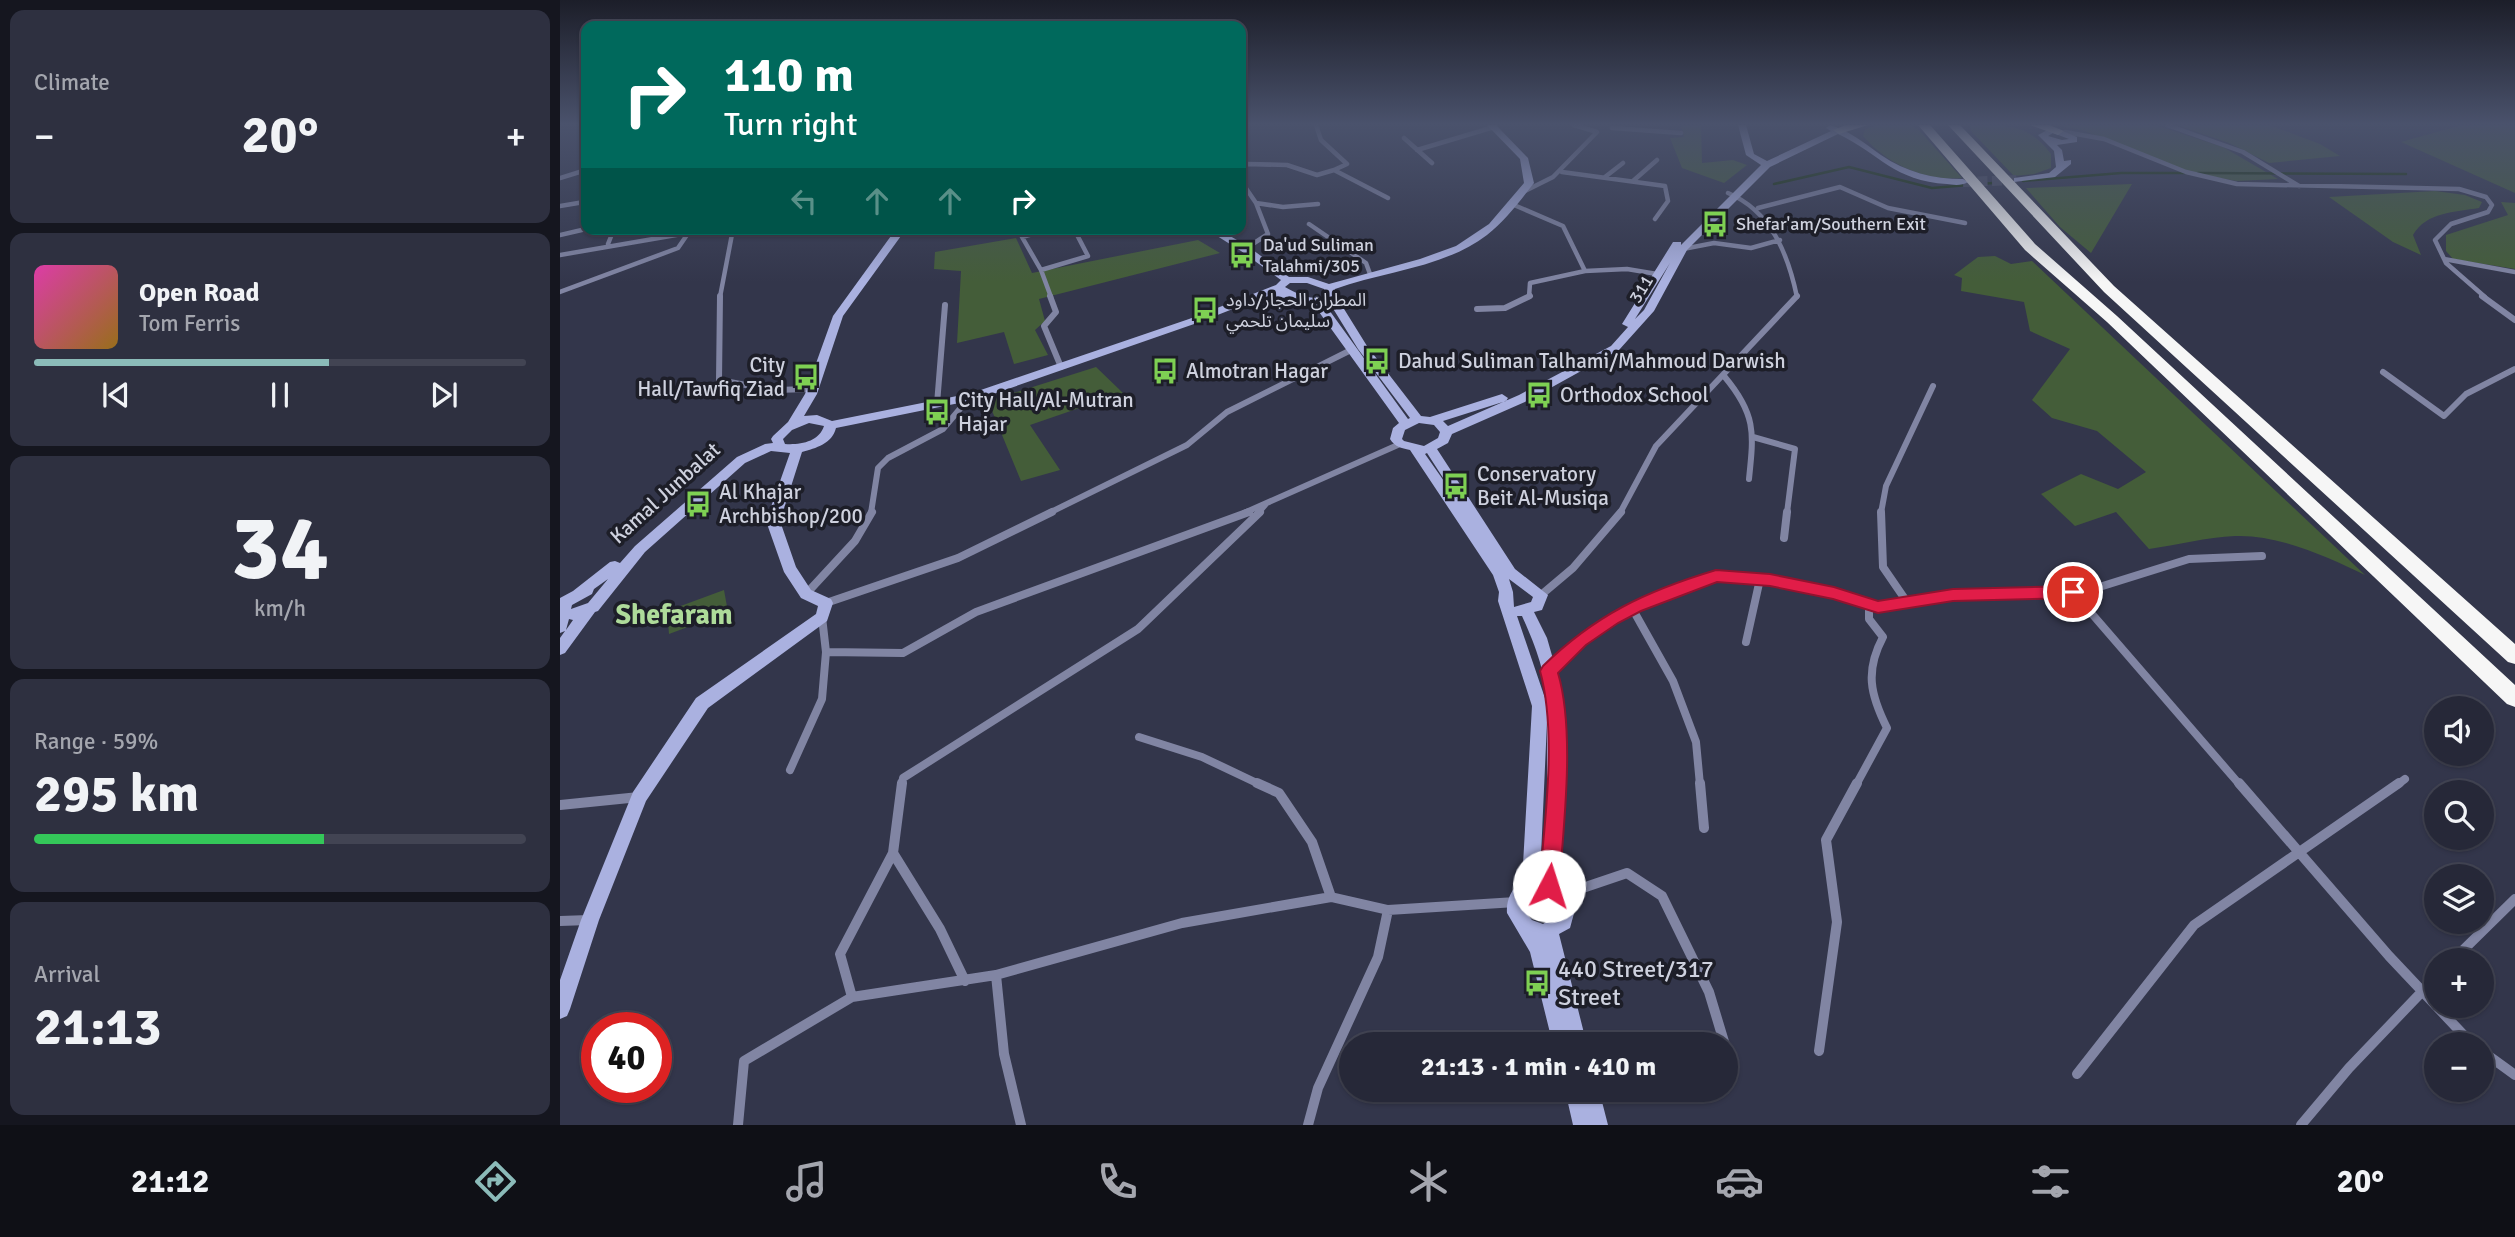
<!DOCTYPE html>
<meta charset="utf-8">
<style>
body{margin:0;font-family:Signika,"Noto Sans Arabic",sans-serif;background:#2e3040;color:#f1f3f6;height:100vh;display:flex;flex-direction:column;font-size:26px;white-space:nowrap}
*{box-sizing:border-box;margin:0}
p{font-size:23px;color:#a4a6ae}
.icon{flex:none;width:38px;height:38px;fill:none;stroke:currentColor;stroke-width:2;stroke-linecap:round;stroke-linejoin:round}
.map{position:relative;flex:1;overflow:hidden}
.sheet{display:flex;flex-direction:column;gap:10px;padding:10px;background:#15161f;width:560px}
.sheet>*{flex:none}
.banner{position:absolute;left:21px;top:21px;width:665px;height:214px;border-radius:14px;box-shadow:0 2px 5px #0004,0 0 0 2px #424453;background:#00695c;color:#fff;overflow:hidden}
.controls{position:absolute;left:1864px;top:696px;display:grid;gap:14px}
.controls a{display:grid;place-items:center;width:70px;height:70px;border-radius:50%;background:#262838;box-shadow:0 2px 5px #0004,0 0 0 2px #424453;font-size:35px}
.speed{position:absolute;left:21px;top:1012px;display:flex;gap:14px;font-size:35px;font-weight:700;text-align:center}
.speed>*{display:grid;place-content:center;width:91px;height:91px;border-radius:50%;background:#262838;box-shadow:0 2px 5px #0004,0 0 0 2px #424453;line-height:1}
.speed .limit{border:10px solid #d22;background:#fff;color:#111}
.pin{position:absolute;display:grid;place-items:center;width:60px;height:60px;color:#fff;margin:-30px;border:4px solid #fff;border-radius:50%;box-shadow:0 2px 7px #0007}
.me{position:absolute;width:77px;margin:-38px;rotate:5deg;stroke-linejoin:round;filter:drop-shadow(0 0 5px #0008)}
.turn{display:flex;align-items:center;gap:24px;height:147px;padding:0 28px;font-size:32px}
.turn .icon{width:91px;height:91px;stroke-width:2.5}
.turn b{display:block;font-size:49px;line-height:60px}
.lanes{display:flex;align-items:center;height:66px;padding:0 28px;background:#0003;justify-content:center;gap:35px;direction:ltr}
.lanes .off{opacity:.35}
.big{font-size:52px;font-weight:700;line-height:1.1}
.sheet .widget{flex:1;display:flex;flex-direction:column;justify-content:center;gap:10px;min-width:0;padding:0 24px;border-radius:14px;background:#2e3040}
.sheet .dial{align-items:center;gap:0}
.dial b{font-size:91px;line-height:1}
.song{display:flex;align-items:center;gap:21px}
.cover{width:84px;height:84px;border-radius:10px;background:linear-gradient(135deg,hsl(320 70% 55%),hsl(40 70% 35%))}
.played{height:7px;border-radius:4px;background:linear-gradient(90deg,#8bbbb9 60%,#424453 60%)}
.keys{display:flex;justify-content:space-around;direction:ltr}
.heat{display:flex;justify-content:space-between;align-items:center;font-size:38px;direction:ltr}
.charge{height:10px;border-radius:5px;background:linear-gradient(90deg,#34c759 59%,#424453 0)}
.trip{position:absolute;left:779px;top:1032px;width:399px;height:70px;border-radius:35px;background:#262838;box-shadow:0 2px 5px #0004,0 0 0 2px #424453;font-weight:700;line-height:70px;text-align:center}
.tab-bar{display:flex;height:112px;justify-content:space-around;align-items:center;background:#0f1016;color:#a4a6ae}
.tab-bar .icon{width:49px;height:49px}
.tab-bar .on{color:#8bbbb9}
.tab-bar b{font-size:32px;color:#f1f3f6}
main{display:flex;flex:1;min-height:0}
.map>svg:first-child{display:block}
.green{fill:#445d39}
.lines{fill:none;stroke-linecap:round;stroke-linejoin:round}
.stream{stroke:#133001;stroke-width:2.5}
.secondary-tunnel{stroke:#4a4d61;stroke-width:10;stroke-dasharray:10 4.5;stroke-linecap:butt}
.street-far3{stroke:#8185a3;stroke-width:4.5}
.street-far2{stroke:#8185a3;stroke-width:6}
.street-far1{stroke:#8185a3;stroke-width:8}
.street{stroke:#8185a3;stroke-width:10}
.secondary{fill:#aab1e0;fill-rule:evenodd}
.highway{fill:#f6f6f6;fill-rule:evenodd}
.route{fill:#e11d48;stroke:#92132f;stroke-width:2}
.labels{text-anchor:middle;stroke-width:7;stroke-linejoin:round;paint-order:stroke}
.far-poi-label{font-size:18px;fill:#ced1de;stroke:#1d1e28;text-anchor:start}
.far-street-label{font-size:18px;fill:#ced1de;stroke:#1d1e28}
.poi-label{font-size:21px;fill:#ced1de;stroke:#1d1e28;text-anchor:start}
.street-label{font-size:21px;fill:#ced1de;stroke:#1d1e28}
.near-poi-label{font-size:24px;fill:#ced1de;stroke:#1d1e28;text-anchor:start}
.district-label{font-size:28px;font-weight:bold;fill:#aedb9a;stroke:#1d1e28}
</style>
<main>
<section class="sheet">
<div class="widget"><p>Climate</p>
<div class="heat"><a>−</a><b class="big">20°</b><a>+</a></div>
</div>
<div class="widget">
<div class="song"><i class="cover"></i><div><b>Open Road</b><p>Tom Ferris</p></div></div>
<div class="played"></div>
<div class="keys"><svg class="icon" aria-label="previous" viewBox="0 0 24 24"><path d="M18 5L8 12l10 7zM5 5v14"/></svg><svg class="icon" aria-label="pause" viewBox="0 0 24 24"><path d="M8 5v14M16 5v14"/></svg><svg class="icon" aria-label="next" viewBox="0 0 24 24"><path d="M6 5l10 7-10 7zM19 5v14"/></svg></div>
</div>
<div class="widget dial"><b>34</b><p>km/h</p></div>
<div class="widget"><p>Range · 59%</p><b class="big">295 km</b><div class="charge"></div></div>
<div class="widget"><p>Arrival</p><b class="big">21:13</b></div>
</section>
<div class="map">
<svg width="1955" height="1125" viewBox="0 0 1955 1125">
<rect width="100%" height="100%" fill="#33364b"/>
<path class="green" d="M1121,125H1141L1142,163L1173,160L1187,165L1164,183L1122,168L1110,138L1124,137Z
M1318,125H1350L1359,130L1402,178C1365,181 1328,165 1303,136L1305,129Z
M1410,125C1445,125 1468,123 1491,154V168L1474,174L1454,176L1411,131Z
M1493,125H1595L1663,147L1718,179L1677,181L1642,175L1605,164L1522,130Z
M1617,125H1709L1760,144L1780,156L1709,163L1669,143Z
M1902,125H1955V193L1841,142Z
M1572,184L1531,253L1500,227L1466,188Z
M1875,191L1905,195L1922,202L1919,208C1895,212 1866,212 1853,235L1861,255L1833,242L1769,197Z
M1941,202L1955,203V269L1893,259L1886,251V235L1948,215Z
M456,238L472,273L638,240L660,253L479,299L485,321L475,330L488,355L454,364L444,332L397,343L401,271L374,269L375,252Z
M1435,256L1451,264L1472,261L1805,575C1768,557 1717,534 1675,536C1647,537 1617,545 1589,549L1556,512L1515,526L1481,494L1521,474L1558,489L1586,472L1537,431L1492,418L1472,400L1510,349L1470,331L1464,302L1401,291L1402,278L1394,275L1418,257Z
M536,367L563,393L470,425L500,470L461,481L428,401Z
M164,590L168,612L109,634L107,611Z"/>
<g class="lines">
<path class="stream" d="M1638,173L1846,174
M1463,181L1561,173H1627
M1214,184L1289,167L1372,188L1445,182"/>
<path class="secondary-tunnel" d="M1403,182L1457,180"/>
<path class="street-far3" d="M756,125L761,140L787,164L774,170L828,198
M1607,125L1683,152L1739,186
M1052,128L1121,133
M1505,132L1544,139L1626,172L1677,184L1899,189L1926,197L1932,205L1928,212L1891,224L1875,240L1886,263L1925,297
M844,138L872,163
M857,150L934,127
M681,167L687,164L727,165L757,175L774,170
M1002,172L1105,186L1108,201L1095,219
M1045,177L1063,163
M0,178L26,170
M681,181L696,203L708,234L685,249
M1073,181L1097,160
M1168,193C1211,211 1228,254 1237,297
M959,194L993,177L1037,132L1014,125
M696,203L723,207L758,204
M954,205L1003,226L1025,271L1067,269L1097,274
M0,206L24,202
M1198,208L1280,187L1328,208L1405,223
M749,224L806,263L810,274
M0,235L26,229
M48,244L54,229
M1123,249L1154,243L1191,248L1220,240
M0,255L151,229
M1884,259L1955,272
M481,270L528,256L514,229
M0,292L118,248L129,232
M160,297L173,229
M491,297L481,270L462,237L491,229
M969,297L970,283L1025,271"/>
<path class="street-far2" d="M160,296L159,380L213,390L253,389
M490,296L496,312L484,326L501,367
M1922,296L1955,320
M917,309L945,308L970,296
M1823,372L1884,416L1906,394L1955,369
M1164,376C1196,414 1194,432 1189,479
M377,404L385,305
M1193,437L1235,449L1227,513
M311,513L318,468L328,458L383,429L404,404
M489,513L627,445L667,412L791,350
M684,513L840,444
M698,513L705,505
M1060,513L1096,446L1237,296
M1321,513L1326,486L1373,386"/>
<path class="street-far1" d="M1321,512L1323,567L1347,602
M1224,538L1227,512
M1513,592L1680,785
M246,594L295,541L312,512
M981,595L1013,568L1061,512
M266,603L398,558L492,512
M1072,608L1113,681L1136,742L1140,785
M1186,642L1200,579
M266,652L343,653L416,612L689,512
M989,671L1020,640L1052,619L1075,606L1156,576L1210,580L1274,593L1318,607L1393,595L1513,592L1533,589L1629,559L1702,556
M579,737L642,757L701,785
M230,770L262,699L266,652L262,617
M342,785L343,778L578,629L700,512
M1296,785L1327,728C1310,694 1305,671 1323,637L1309,619V604
M1837,785L1845,779"/>
<path class="street" d="M342,783L333,853L380,929L405,981
M697,783L719,793L752,842L771,897
M1140,783L1144,828
M1679,783L1829,956L1913,1045
M0,805L79,797
M1002,895L1067,873L1102,896L1149,992L1165,1045
M0,921L29,920
M1892,961L1955,899
M436,975L444,1054L461,1125
M292,997L280,954L333,853
M1166,1048L1170,1061
M1259,1051L1277,922L1266,840L1297,783
M1922,1051L1955,1075
M1517,1074L1634,925L1839,783
M178,1125L184,1061L292,997L436,975L622,923L771,897L828,910L956,902
M748,1125L758,1088L818,957L828,910
M1741,1125L1789,1068L1876,977"/>
<path class="secondary" d="M927,125H936L968,158L974,183C960,201 945,221 927,235C884,268 824,271 775,289L776,296L807,346L861,416L870,417L942,394L948,398L946,401L883,421L888,426L959,395L1051,346L1068,327L1062,324L1113,242H1121V245L1201,165L1186,155L1178,125H1186L1194,154L1207,161L1271,131L1266,128L1270,125C1290,131 1304,143 1321,155C1346,172 1373,179 1403,179L1408,182C1401,186 1394,185 1387,184C1334,181 1320,154 1278,134L1210,167L1127,250L1094,311L1059,350L967,401L892,434L888,443L877,449L955,569L988,595L982,610L974,612L987,638L1003,694L1005,809L998,881L1002,883L1016,906L1010,928L999,934L1027,1045H993L970,952L947,913C946,901 951,888 962,882L972,706L938,601L939,592L933,575L850,450C841,448 835,447 830,439L833,428L839,423L754,305L729,297L702,301L701,298L637,323L419,399L276,428C272,444 256,448 242,452L220,521L236,567L251,590L271,599L273,603L267,621L148,708L86,801L39,920L10,1009L7,1016L0,1019V980L21,920L73,792L136,698L256,614L258,606L241,598L224,572L206,521L230,453L211,451L185,463L85,552L38,611L35,612L5,653L0,655V638L5,631L0,633V598L13,591L50,562L55,561L60,563L75,546L177,457L205,444L213,443L211,439L213,436L228,422L245,394L273,316L336,229H346L283,316L257,394L244,416L257,415L272,421L412,393L629,319L716,285L721,280L681,251L646,229H658L689,247L729,277H748L769,284L860,259L896,246L929,224L964,183L960,159ZM1110,263L1084,310L1075,319ZM730,283H747L764,289L766,296C750,301 740,295 725,287ZM769,302L798,349L850,418L848,419L764,303ZM249,423L264,426C259,442 240,445 225,444L223,439L232,430ZM859,423L874,425L880,432L878,438L864,446L844,441L842,439L845,430ZM867,453L898,501L865,454ZM48,579L28,603L11,609L12,605L32,594L34,589ZM949,579L973,597L971,602L954,607L953,592ZM957,616H962C974,642 987,675 987,704ZM9,619L13,620L6,630ZM987,722V809L980,878ZM976,895H990L997,907L995,916L983,924L972,920L966,913V901Z
M1493,127L1517,137V142L1497,145L1502,150L1504,161L1511,160V164L1495,177L1454,182V178L1489,173L1496,167L1494,151L1478,135ZM1493,133L1509,139L1502,140L1488,136Z
M1005,1090H1039L1048,1125H1013Z"/>
<path class="highway" d="M1286,125H1308L1279,134L1273,130Z
M1358,125H1370L1475,244L1557,316L1955,685V707L1947,704L1547,322L1465,250Z
M1388,125H1400L1554,286L1955,644V664L1948,662L1544,292Z
M1470,125H1489L1504,131L1498,135Z"/>
</g>
<linearGradient id="sky" x2="0" y2="1"><stop stop-color="#1c1e29"/><stop offset="0.44" stop-color="#4a526c"/><stop offset="1" stop-color="#4a526c" stop-opacity="0"/></linearGradient>
<rect width="1955" height="282" fill="url(#sky)"/>
<path class="route" d="M1156,570L1210,574L1274,587L1318,601L1393,589L1513,586L1521,592L1513,598L1393,601L1318,613L1273,599L1210,586L1157,582L1081,611L1058,623L1026,645L998,673C1015,730 1004,825 999,886L996,892L989,895L982,892L979,886C985,822 997,732 980,671L983,666C1035,615 1086,591 1156,570Z"/>
<defs>
<g id="bus-bare" transform="scale(2.1)"><path d="M-5-6H5V4H4V6H2V4H-2V6H-4V4H-5ZM-3.5-4V0h7V-4ZM-3.5 1.2v1.5H-2V1.2ZM2 1.2v1.5H3.5V1.2Z" fill="#7ed053" stroke="#1d1e28" stroke-width="2.5" paint-order="stroke"/></g>
</defs>
<g fill-rule="evenodd">
<use href="#bus-bare" x="1155" y="224"/>
<use href="#bus-bare" x="682" y="255"/>
<use href="#bus-bare" x="645" y="310"/>
<use href="#bus-bare" x="817" y="361"/>
<use href="#bus-bare" x="605" y="371"/>
<use href="#bus-bare" x="246" y="377"/>
<use href="#bus-bare" x="979" y="395"/>
<use href="#bus-bare" x="377" y="412"/>
<use href="#bus-bare" x="896" y="486"/>
<use href="#bus-bare" x="138" y="504"/>
<use href="#bus-bare" x="977" y="983"/>
</g>
<g class="labels">
<g class="far-poi-label">
<text x="1176" y="230">Shefar'am/Southern Exit</text>
<text x="703" y="251">Da'ud Suliman<tspan x="703" dy="21">Talahmi/305</tspan></text>
<text x="666" y="306">المطران الحجار/داود<tspan x="666" dy="21">سليمان تلحمي</tspan></text>
</g>
<g class="far-street-label">
<text transform="translate(1081 289) rotate(-59)" y="6">311</text>
</g>
<g class="poi-label">
<text x="838" y="368">Dahud Suliman Talhami/Mahmoud Darwish</text>
<text x="225" y="372" text-anchor="end">City<tspan x="225" dy="24">Hall/Tawfiq Ziad</tspan></text>
<text x="626" y="378">Almotran Hagar</text>
<text x="1000" y="402">Orthodox School</text>
<text x="398" y="407">City Hall/Al-Mutran<tspan x="398" dy="24">Hajar</tspan></text>
<text x="917" y="481">Conservatory<tspan x="917" dy="24">Beit Al-Musiqa</tspan></text>
<text x="159" y="499">Al Khajar<tspan x="159" dy="24">Archbishop/200</tspan></text>
</g>
<g class="street-label">
<text transform="translate(105 493) rotate(-42)" y="7">Kamal Junbalat</text>
</g>
<g class="near-poi-label">
<text x="998" y="977">440 Street/317<tspan x="998" dy="28">Street</tspan></text>
</g>
<g class="district-label">
<text x="114" y="624">Shefaram</text>
</g>
</g>
</svg>
<div class="controls">
<a><svg class="icon" aria-label="sound" viewBox="0 0 24 24"><path d="M4 9h4l5-4v14l-5-4H4zM17 9q2 3 0 6"/></svg></a>
<a><svg class="icon" aria-label="search" viewBox="0 0 24 24"><circle cx="10" cy="10" r="6"/><path d="M15 15l6 6"/></svg></a>
<a><svg class="icon" aria-label="layers" viewBox="0 0 24 24"><path d="M12 4l9 5-9 5-9-5zM3 14l9 5 9-5"/></svg></a>
<a>+</a>
<a>−</a>
</div>
<div class="speed"><div class="limit">40</div></div>
<div class="pin" style="left:1513px;top:592px;background:#d93025"><svg class="icon" aria-label="arrive" viewBox="0 0 24 24"><path d="M6 21V4h12l-3 4 3 4H6"/></svg></div>
<svg class="me" style="left:989px;top:886px" viewBox="-20 -20 40 40"><circle r="19" fill="#fff"/><path d="M0-13L10 11 0 6-10 11z" fill="#e11d48"/></svg>
<div class="trip">21:13 · 1 min · 410 m</div>
<div class="banner">
<div class="turn"><svg class="icon" aria-label="right" viewBox="0 0 24 24"><path d="M7 20v-9h11M14 6l5 5-5 5"/></svg><div><b>110 m</b>Turn right</div></div>
<div class="lanes"><svg class="icon off" aria-label="left" viewBox="0 0 24 24"><path d="M17 20v-9H6M10 6l-5 5 5 5"/></svg><svg class="icon off" aria-label="ahead" viewBox="0 0 24 24"><path d="M12 20V5M6 11l6-6 6 6"/></svg><svg class="icon off" aria-label="ahead" viewBox="0 0 24 24"><path d="M12 20V5M6 11l6-6 6 6"/></svg><svg class="icon" aria-label="right" viewBox="0 0 24 24"><path d="M7 20v-9h11M14 6l5 5-5 5"/></svg></div>
</div>
</div>
</main>
<nav class="tab-bar">
<b>21:12</b>
<svg class="icon on" aria-label="directions" viewBox="0 0 24 24"><path d="M12 3l9 9-9 9-9-9zM9 14v-3h6M13 9l2 2-2 2"/></svg>
<svg class="icon" aria-label="music" viewBox="0 0 24 24"><path d="M9 18V5l10-2v13"/><circle cx="6" cy="18" r="3"/><circle cx="16" cy="16" r="3"/></svg>
<svg class="icon" aria-label="phone" viewBox="0 0 24 24"><path d="M5 4h4l2 5-3 2q2 4 5 5l2-3 5 2v4C11 20 4 13 5 4z"/></svg>
<svg class="icon" aria-label="climate" viewBox="0 0 24 24"><path d="M12 3v18M4 7l16 10M4 17L20 7"/></svg>
<svg class="icon" aria-label="car" viewBox="0 0 24 24"><path d="M5 17H2v-5l4-1 3-4h7l3 4 3 1v5h-3M9 17h6M6 11h13"/><circle cx="7" cy="17" r="2"/><circle cx="17" cy="17" r="2"/></svg>
<svg class="icon" aria-label="filters" viewBox="0 0 24 24"><path d="M4 7h16M4 17h16"/><circle cx="9" cy="7" r="2"/><circle cx="15" cy="17" r="2"/></svg>
<b>20°</b>
</nav>
